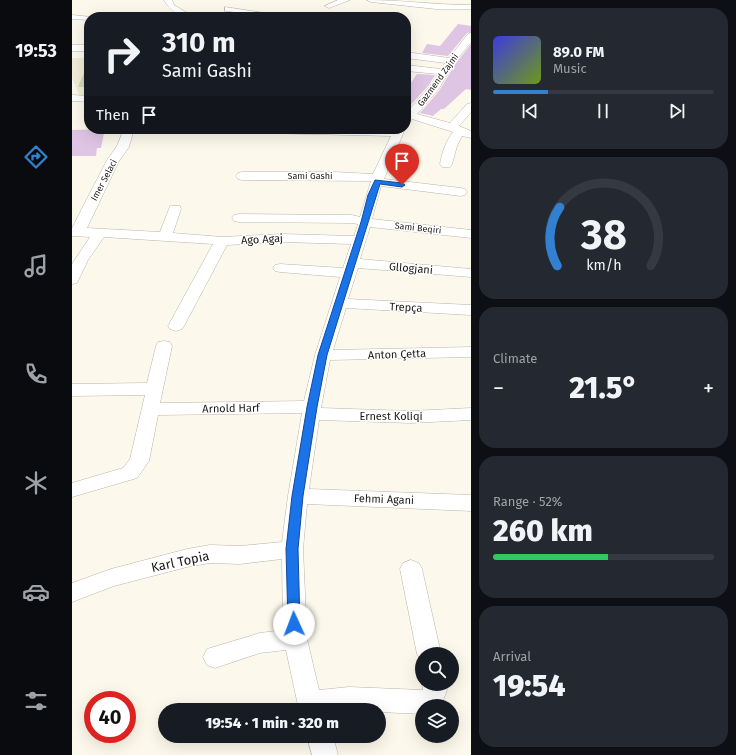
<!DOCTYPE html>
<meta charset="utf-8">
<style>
body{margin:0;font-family:"Fira Sans",sans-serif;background:#242831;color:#f1f3f6;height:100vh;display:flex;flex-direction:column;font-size:15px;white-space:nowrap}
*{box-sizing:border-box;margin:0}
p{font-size:13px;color:#9ea1a6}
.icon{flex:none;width:22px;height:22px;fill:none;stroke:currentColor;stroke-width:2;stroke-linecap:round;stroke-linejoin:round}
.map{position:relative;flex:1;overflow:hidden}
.panel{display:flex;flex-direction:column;gap:8px;padding:8px;background:#0d0f14;width:265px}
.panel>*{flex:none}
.banner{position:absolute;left:12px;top:12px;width:327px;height:122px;border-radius:16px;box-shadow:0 4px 16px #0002;background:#171b24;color:#f1f3f6;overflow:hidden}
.tools{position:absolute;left:343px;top:647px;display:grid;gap:8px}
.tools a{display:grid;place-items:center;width:44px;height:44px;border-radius:50%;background:#171b24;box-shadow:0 4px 16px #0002;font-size:20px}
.speed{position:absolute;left:12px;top:691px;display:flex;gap:8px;font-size:20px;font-weight:700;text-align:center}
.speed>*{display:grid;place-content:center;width:52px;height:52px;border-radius:50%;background:#171b24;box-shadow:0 4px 16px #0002;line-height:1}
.speed .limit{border:6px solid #d22;background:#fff;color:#111}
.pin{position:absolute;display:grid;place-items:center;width:34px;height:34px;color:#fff;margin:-41px -17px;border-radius:50% 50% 50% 0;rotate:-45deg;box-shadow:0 0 4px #0007}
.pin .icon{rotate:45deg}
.me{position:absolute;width:44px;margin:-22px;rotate:358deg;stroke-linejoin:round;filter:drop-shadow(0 0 3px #0008)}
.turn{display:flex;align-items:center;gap:14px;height:84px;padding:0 12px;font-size:18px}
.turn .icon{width:52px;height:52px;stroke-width:2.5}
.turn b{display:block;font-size:28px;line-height:34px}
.then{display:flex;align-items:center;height:38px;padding:0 12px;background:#0003;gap:8px;font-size:15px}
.big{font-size:30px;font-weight:800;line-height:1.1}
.panel .tile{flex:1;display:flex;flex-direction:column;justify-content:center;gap:6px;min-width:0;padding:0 14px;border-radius:16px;background:#242831}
.panel .dial{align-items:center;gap:0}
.dial svg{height:104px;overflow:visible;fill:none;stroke:#363941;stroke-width:7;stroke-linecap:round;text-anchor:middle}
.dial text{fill:#f1f3f6;stroke:none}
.song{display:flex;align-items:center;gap:12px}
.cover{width:48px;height:48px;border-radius:6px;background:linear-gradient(135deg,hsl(240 70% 55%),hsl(80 70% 35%))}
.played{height:4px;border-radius:2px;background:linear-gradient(90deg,#3281d1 25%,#363941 25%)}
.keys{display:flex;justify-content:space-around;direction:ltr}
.heat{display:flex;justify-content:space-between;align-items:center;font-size:22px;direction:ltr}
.charge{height:6px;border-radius:3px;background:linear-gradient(90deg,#34c759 52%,#363941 0)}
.trip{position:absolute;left:86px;top:703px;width:228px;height:40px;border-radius:20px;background:#171b24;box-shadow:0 4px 16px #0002;font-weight:800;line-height:40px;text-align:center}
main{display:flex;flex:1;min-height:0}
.tab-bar{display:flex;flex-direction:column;width:72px;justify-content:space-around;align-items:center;background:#090b0e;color:#9ea1a6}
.tab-bar .icon{width:28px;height:28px}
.tab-bar .active{color:#3281d1}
.tab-bar b{font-size:18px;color:#f1f3f6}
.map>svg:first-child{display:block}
.built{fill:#f1ecd7}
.green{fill:#cfd8b5}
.building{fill:#dfc5e4}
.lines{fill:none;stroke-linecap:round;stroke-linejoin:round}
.minor-casing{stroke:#b9b5a9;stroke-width:1}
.minor{fill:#fff;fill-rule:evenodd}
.route{fill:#1a73e8;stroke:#114b97}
.labels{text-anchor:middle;stroke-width:3;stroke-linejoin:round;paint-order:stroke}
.far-street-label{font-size:9px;fill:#1a1914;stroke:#fff}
.street-label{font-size:11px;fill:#1a1914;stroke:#fff}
.near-street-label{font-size:13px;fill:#1a1914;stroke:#fff}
</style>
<main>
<nav class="tab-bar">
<b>19:53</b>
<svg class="icon active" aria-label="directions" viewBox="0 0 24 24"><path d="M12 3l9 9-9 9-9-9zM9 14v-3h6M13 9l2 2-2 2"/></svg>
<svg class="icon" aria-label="music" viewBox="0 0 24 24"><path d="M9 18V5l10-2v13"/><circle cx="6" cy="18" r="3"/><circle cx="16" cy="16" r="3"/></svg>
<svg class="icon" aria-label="phone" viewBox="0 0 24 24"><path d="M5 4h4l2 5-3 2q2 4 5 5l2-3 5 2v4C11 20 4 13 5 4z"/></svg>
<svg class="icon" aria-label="climate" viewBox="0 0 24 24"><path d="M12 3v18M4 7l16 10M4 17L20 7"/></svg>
<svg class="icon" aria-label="car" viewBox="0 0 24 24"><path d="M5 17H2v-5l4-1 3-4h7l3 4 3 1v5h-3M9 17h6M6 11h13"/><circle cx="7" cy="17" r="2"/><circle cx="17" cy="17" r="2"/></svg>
<svg class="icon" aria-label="filters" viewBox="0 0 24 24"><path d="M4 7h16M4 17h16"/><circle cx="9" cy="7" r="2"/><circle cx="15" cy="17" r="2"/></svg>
</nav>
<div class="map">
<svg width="399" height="755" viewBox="0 0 399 755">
<rect width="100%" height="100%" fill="#fcf8eb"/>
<path class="built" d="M0,58H17V95H7L0,78Z"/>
<path class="green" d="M17,61V87H6Z"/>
<path class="building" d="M386,24L399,26V32L395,33L376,56L350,53L355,44L368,46Z
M399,44V90L394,89L372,109H369L361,116L348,113L367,91L384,63Z
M345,74L363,75L357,85L334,110V90Z
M33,129L29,148H25L24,156H0V130Z"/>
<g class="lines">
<g class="minor-casing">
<path id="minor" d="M92,0H100L102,5L122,17C109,17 98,12 92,0Z
M266,0H278L257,8L253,6Z
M295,0C330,0 364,5 399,5V9H364L299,2Z
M153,7L206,15L210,17H191L156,11H153Z
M217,14H223L224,16L215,17Z
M0,15L20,17H17V20L0,19Z
M399,33V42L383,62L366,90L345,114L378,123L395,104L399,103V112L387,126L399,131V138L390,136L385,146L380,164L378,167H370L368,164C370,152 374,141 381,132L340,119L338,122L334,123V111H336L358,86L366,74L334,71V65L369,69L373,63L334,58V52L377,58L396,34Z
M0,45H17V51H0Z
M0,95L17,96V102L0,101Z
M52,129H62L57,147L47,161L15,228L88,232L97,209L98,206H108L109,209L101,233L150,237L210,234L282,236L286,224L280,223L167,222L162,221L160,218L162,215L167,214L280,215L288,217L299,181L170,180L166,179L164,176L166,173L170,172H262L301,174L319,136L150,132L145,129H333L312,179L389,188L393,189L395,192L393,195L389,196L309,186L300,219L399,230V238L298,227L288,259L399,269V277L286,268L276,299L399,305V315L274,308L261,350L399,347V357L258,360L249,408L339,411L399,408V420L339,423L247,420L237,489L399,495V511L235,504L231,549L235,639L247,690L277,687L351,690L350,684V683L374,684L375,690L369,706H350V714L307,712V710H227L214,650L188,653L143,668L135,665L131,657L135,649L188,633L211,630L210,559L168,564L138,563L115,567L42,586L0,602V583L39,569L115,549L138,545L168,546L210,542L216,496L230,413L86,415L77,461L65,478L0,497V483L51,468L58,459L73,395L0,396V384L75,383L84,346L86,342L92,341L98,342L100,346L88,403L232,401L243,355L268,277L208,272L203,271L201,268L203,265L208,264L271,268L279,244L210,242L155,245L112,326L110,329L104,331L98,329L96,326L141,244L32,237L16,260L5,283L0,284V264L18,237L0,236V228L35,160L45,146Z
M339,560L347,563L350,569L369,654H350V662L345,654L328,569L331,563Z
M235,736H261L266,755H240Z"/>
</g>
<use href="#minor" class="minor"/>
</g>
<path class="route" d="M303,180L330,183L333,185L330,187L308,184L255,355L245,407L231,496L226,549L228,624L226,628L222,629L218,628L216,624L214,549L220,496L235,407L246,355L289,222L296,195Z"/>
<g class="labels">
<g class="far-street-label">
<text transform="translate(366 80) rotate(-54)" y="3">Gazmend Zajmi</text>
<text x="238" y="179">Sami Gashi</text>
<text transform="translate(32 180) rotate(-62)" y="3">Imer Selaci</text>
<text transform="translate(346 228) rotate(6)" y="3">Sami Beqiri</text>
</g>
<g class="street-label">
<text transform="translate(190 239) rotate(-3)" y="4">Ago Agaj</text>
<text transform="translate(339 268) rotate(5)" y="4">Gllogjani</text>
<text transform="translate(334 307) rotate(3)" y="4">Trepça</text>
<text transform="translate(325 354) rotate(-2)" y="4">Anton Çetta</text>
<text transform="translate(159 408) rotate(-1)" y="4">Arnold Harf</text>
<text x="319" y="420">Ernest Koliqi</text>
<text transform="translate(312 499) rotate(2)" y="4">Fehmi Agani</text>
</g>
<g class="near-street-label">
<text transform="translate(108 561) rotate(-12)" y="5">Karl Topia</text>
</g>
</g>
</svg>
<div class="tools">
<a><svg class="icon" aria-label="search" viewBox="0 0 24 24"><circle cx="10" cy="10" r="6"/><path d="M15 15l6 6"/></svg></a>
<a><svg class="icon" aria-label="layers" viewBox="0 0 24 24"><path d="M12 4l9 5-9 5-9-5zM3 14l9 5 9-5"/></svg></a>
</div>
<div class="speed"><div class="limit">40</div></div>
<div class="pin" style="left:330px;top:185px;background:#d93025"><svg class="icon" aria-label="arrive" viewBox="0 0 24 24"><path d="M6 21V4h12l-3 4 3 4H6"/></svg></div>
<svg class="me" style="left:222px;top:624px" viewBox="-20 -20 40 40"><circle r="19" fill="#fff"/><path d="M0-13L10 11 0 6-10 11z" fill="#1a73e8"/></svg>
<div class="trip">19:54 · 1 min · 320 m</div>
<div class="banner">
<div class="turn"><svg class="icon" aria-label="right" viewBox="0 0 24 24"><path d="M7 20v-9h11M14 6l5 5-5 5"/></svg><div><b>310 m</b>Sami Gashi</div></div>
<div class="then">Then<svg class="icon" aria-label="arrive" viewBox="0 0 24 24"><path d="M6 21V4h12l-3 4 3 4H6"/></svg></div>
</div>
</div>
<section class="panel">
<div class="tile">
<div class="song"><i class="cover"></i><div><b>89.0 FM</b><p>Music</p></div></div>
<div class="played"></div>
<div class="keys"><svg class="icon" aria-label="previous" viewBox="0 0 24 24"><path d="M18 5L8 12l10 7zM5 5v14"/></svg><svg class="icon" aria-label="pause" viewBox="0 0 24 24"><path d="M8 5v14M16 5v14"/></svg><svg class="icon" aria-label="next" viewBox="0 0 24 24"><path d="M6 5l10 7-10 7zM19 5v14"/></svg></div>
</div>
<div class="tile dial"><svg viewBox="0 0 100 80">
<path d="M14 69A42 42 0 1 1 86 69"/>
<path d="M14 69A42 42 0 0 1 16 24" stroke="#3281d1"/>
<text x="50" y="56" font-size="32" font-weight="700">38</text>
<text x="50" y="72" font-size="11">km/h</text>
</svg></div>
<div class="tile"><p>Climate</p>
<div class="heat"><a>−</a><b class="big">21.5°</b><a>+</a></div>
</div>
<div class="tile"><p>Range · 52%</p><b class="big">260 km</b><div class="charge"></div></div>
<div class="tile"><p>Arrival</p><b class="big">19:54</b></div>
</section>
</main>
